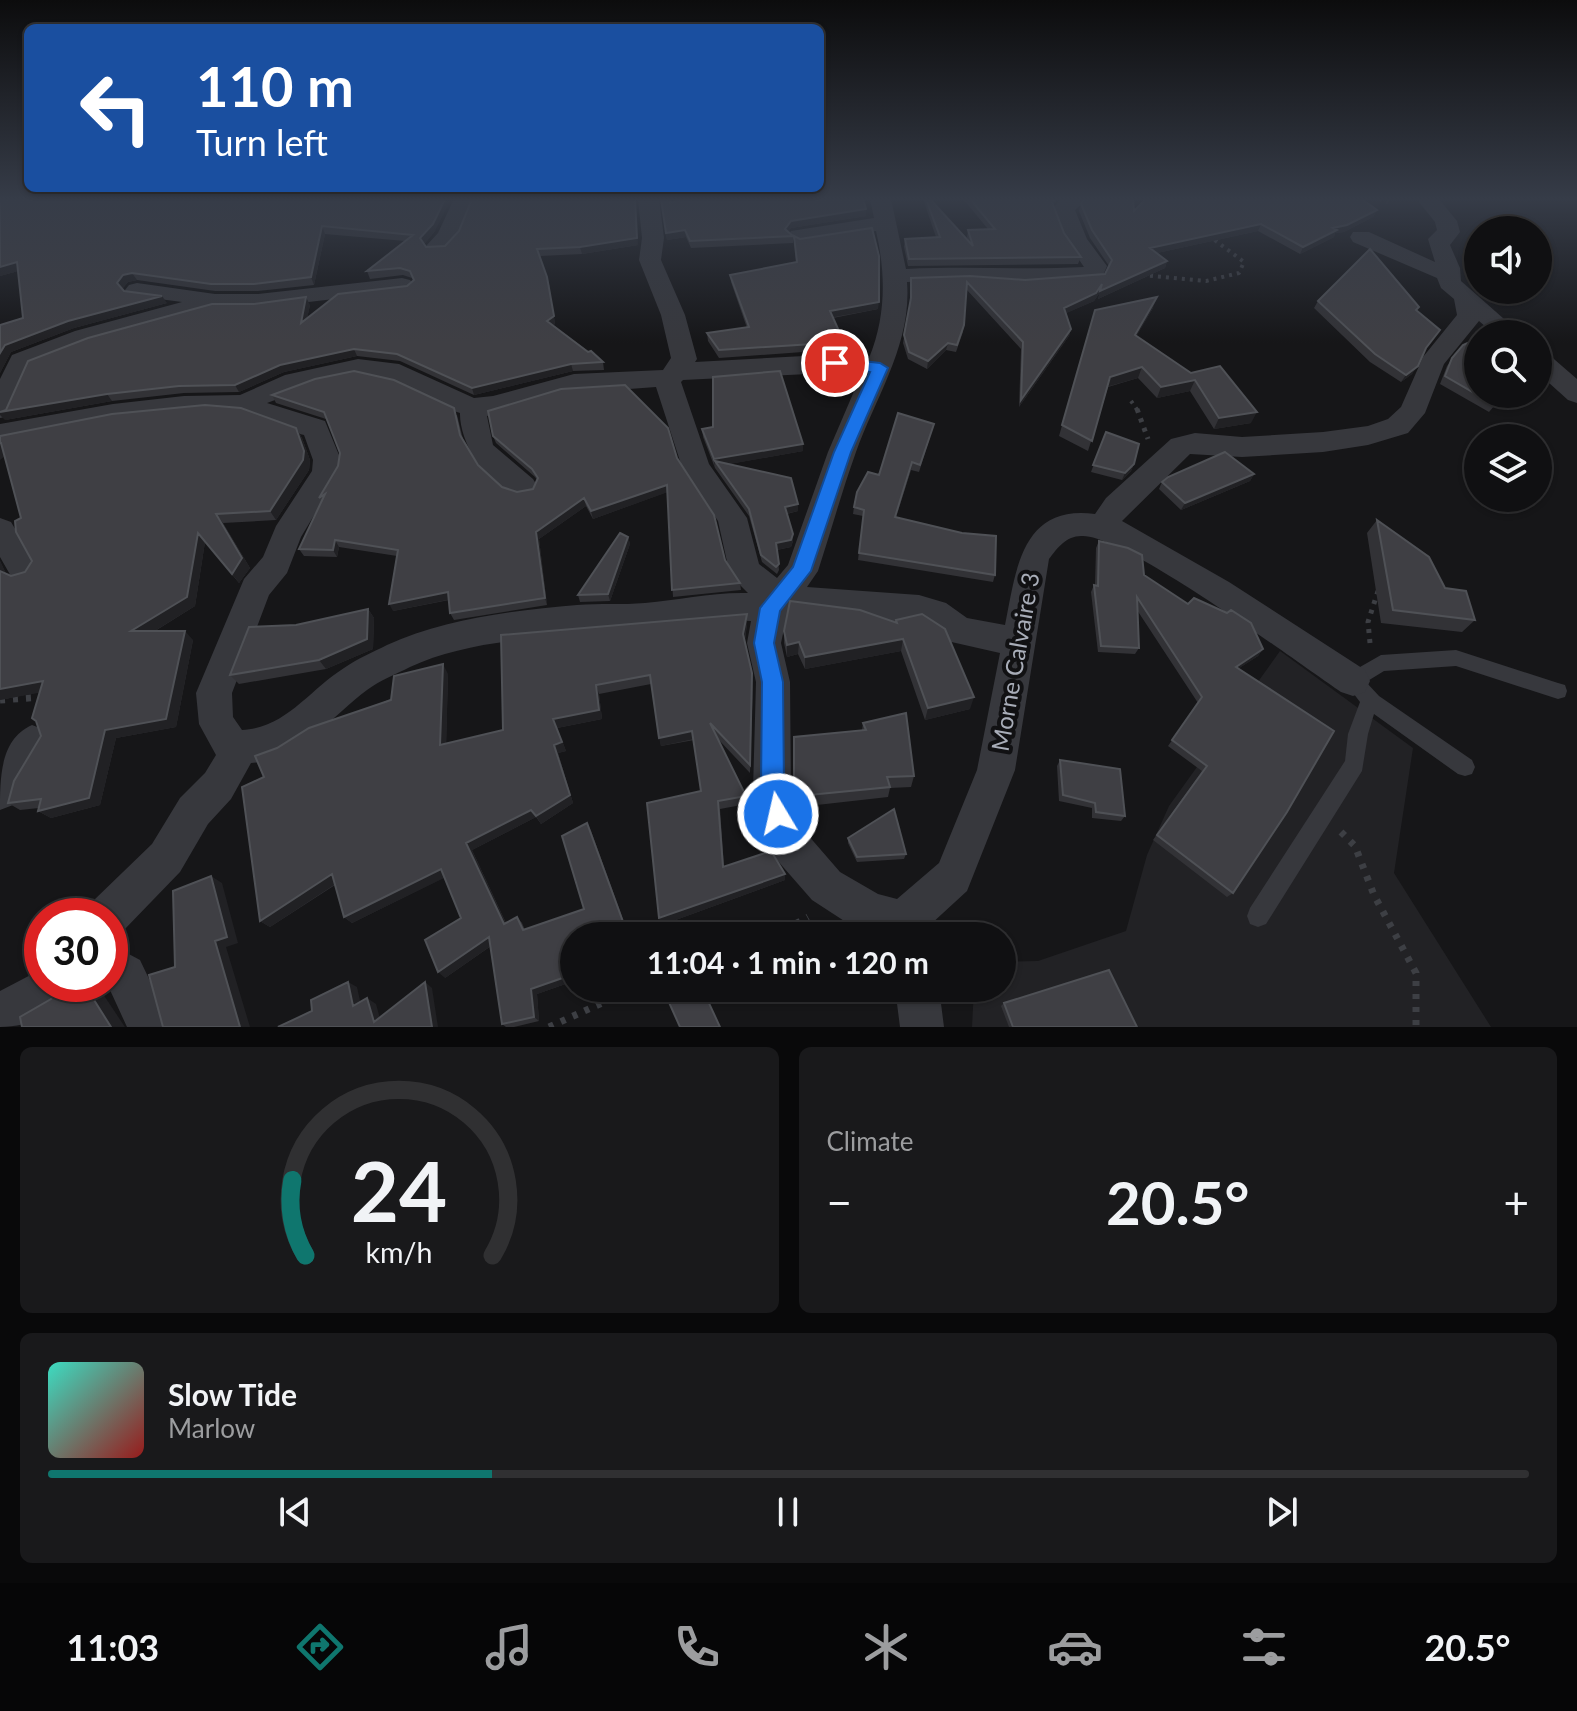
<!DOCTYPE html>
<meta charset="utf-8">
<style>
body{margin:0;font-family:Lato,sans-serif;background:#19191b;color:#f1f3f6;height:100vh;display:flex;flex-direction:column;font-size:30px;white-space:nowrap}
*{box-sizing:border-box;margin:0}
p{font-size:26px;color:#9c9d9f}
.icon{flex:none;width:44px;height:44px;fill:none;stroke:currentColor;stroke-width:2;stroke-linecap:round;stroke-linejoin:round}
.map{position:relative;height:1027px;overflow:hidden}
.side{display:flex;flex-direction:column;gap:20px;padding:20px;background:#09090a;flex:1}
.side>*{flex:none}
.guide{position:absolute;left:24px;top:24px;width:800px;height:168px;border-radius:12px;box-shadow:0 2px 6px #0004,0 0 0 2px #303032;background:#1a4fa0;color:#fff;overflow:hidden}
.buttons{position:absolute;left:1464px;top:216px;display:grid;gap:16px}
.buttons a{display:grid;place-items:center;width:88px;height:88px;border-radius:50%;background:#101012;box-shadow:0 2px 6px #0004,0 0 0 2px #303032;font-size:40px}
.speed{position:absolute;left:24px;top:898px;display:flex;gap:16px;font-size:40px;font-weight:700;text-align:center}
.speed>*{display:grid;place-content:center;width:104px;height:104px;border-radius:50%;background:#101012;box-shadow:0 2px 6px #0004,0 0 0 2px #303032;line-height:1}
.speed .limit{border:12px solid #d22;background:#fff;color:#111}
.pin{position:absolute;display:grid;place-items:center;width:68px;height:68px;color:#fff;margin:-34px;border:4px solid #fff;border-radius:50%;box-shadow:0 2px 8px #0007}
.me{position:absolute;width:88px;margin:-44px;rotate:351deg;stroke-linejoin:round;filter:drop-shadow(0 0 6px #0008)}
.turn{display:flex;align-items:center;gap:28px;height:168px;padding:0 40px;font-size:36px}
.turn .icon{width:104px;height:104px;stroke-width:2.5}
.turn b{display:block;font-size:56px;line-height:68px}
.big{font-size:60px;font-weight:700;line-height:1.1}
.side .card{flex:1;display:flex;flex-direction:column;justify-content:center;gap:12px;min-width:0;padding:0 28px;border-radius:12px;background:#19191b}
.side .dial{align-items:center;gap:0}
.dial svg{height:208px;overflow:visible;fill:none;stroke:#303032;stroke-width:7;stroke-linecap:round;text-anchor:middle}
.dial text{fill:#f1f3f6;stroke:none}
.song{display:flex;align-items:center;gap:24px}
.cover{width:96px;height:96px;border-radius:12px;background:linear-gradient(135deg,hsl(170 70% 55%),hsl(0 70% 35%))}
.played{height:8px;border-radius:4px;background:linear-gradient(90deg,#0f766e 30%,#303032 30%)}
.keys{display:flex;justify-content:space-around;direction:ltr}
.heat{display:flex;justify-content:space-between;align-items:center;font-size:44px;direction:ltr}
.side .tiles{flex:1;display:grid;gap:20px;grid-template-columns:1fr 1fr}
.card:last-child{grid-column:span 2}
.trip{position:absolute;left:560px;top:922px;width:456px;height:80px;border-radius:40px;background:#101012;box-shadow:0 2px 6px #0004,0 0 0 2px #303032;font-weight:700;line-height:80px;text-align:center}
.menu{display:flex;height:128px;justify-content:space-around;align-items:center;background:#060607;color:#9c9d9f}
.menu .icon{width:56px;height:56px}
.menu .selected{color:#0f766e}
.menu b{font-size:36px;color:#f1f3f6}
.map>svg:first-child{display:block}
.built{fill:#222225}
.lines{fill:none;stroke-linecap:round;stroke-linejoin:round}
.path-far2{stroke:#3d3f44;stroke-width:4;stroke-dasharray:3 5;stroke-linecap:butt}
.path-far1{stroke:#3d3f44;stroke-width:5;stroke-dasharray:4 6;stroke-linecap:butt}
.path{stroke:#3d3f44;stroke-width:7;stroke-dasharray:5 8;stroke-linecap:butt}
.lane{fill:#37383d;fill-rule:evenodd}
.street{fill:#37383d;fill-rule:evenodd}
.wall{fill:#323236}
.shaded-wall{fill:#212124}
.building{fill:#3f3f44;stroke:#4f5156;stroke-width:2}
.route{fill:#1a73e8;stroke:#114b97;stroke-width:2}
.labels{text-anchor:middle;stroke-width:8;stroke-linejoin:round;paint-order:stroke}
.street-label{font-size:24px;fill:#a8adb8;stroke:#111113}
</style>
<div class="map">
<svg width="1577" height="1027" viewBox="0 0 1577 1027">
<rect width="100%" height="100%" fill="#161618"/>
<path class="built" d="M1280,651L1413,748L1394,873L1491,1027H972L974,988H1002V962L1038,961L1126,931L1147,855L1169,806Z"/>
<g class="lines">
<path class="path-far2" d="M1379,199L1388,202
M1142,275L1206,281L1239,273L1244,262L1212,238
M1131,401L1138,411"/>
<path class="path-far1" d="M1137,409L1148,439
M1370,643L1368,622L1378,591"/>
<path class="path" d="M0,700L43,697
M1341,832L1355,846L1374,895L1416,973V1027
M773,936L808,917
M549,1027L635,988"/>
<path class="lane" d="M1456,650L1558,683L1565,685L1567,691L1565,697L1558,699L1456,666L1384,671L1366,682L1379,696L1472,760L1475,767L1472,774L1465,776L1458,774L1374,714L1368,734L1362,771L1266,924L1258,927L1250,924L1247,916L1250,908L1345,761L1348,734L1360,702L1344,681L1346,675L1381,655Z"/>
<path class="street" d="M454,199H475L459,236L445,251H429L426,246L438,233Z
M638,199H659L664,238L661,260L685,315L697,359L695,362L804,356L869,358C886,317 886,274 876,231L799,243L788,236L791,231L874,218L870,199H891L906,269C966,266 1025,270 1084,267L1065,239L1053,208L1061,199H1082L1083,203L1075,210L1087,239L1107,266L1102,278L1023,284L969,280L907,282C912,344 876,396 856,452C842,491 831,531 818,571L807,587L919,595L946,603L967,618L1005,625C1016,571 1021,504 1095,514L1106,498L1171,439L1195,433L1242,437L1323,432L1368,426L1388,419L1401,407L1423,357L1457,315L1454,299L1441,288L1437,278L1353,242L1350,237L1353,232H1369L1435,262L1428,239L1437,230L1435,222L1419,202L1421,199H1439L1457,221L1460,232L1450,245L1460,268L1461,281L1521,334H1494L1479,321L1444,364L1425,413L1408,433L1368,445L1323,452L1242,457L1190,454L1122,521L1229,582L1365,670L1370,681L1365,692L1353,696L1341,692C1295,661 1127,536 1083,536C1067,535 1058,547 1049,559L1015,770L967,891L918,936H879L855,928L812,900L770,852L753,790L756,682L747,643L751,621C714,619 680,628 643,631C571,636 476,636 410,667C396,674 379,681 367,690C333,715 298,761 251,763L231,799L208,824L180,872L123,931L110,936V916H87L93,901L152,844L180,798L205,773L216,755L199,724L196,693L244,579L263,557L276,526L312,471L313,460L304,435C282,431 261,416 240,413C167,405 72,430 0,444V424L113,404L184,396L240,395L285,375L358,359L399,364L474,398L493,396L574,374L663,370L671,358L661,315L639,260L642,238ZM829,373L861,375L828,452L788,565L777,578L759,564L747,518L709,464L681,382L683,380ZM358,376C398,376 423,402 460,413C459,447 498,506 533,495L538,487L533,479L493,445L487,416L562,394L656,387L681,464L718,521L728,566L735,580L748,593C712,592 679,600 645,603C622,605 600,603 577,605C515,610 444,619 387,645C373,652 357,659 344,668C309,690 286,728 242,730L233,717L232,693L269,595L287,573L301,537L340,472L341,460L325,421L267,403L318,384ZM788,610L825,617L919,623L947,641L1000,653L977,770L939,863L897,899L878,894L840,872L801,827L791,790L790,682L781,643Z
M402,278L410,280L414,285L410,290L258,308H216L93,343L32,366L10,416L0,418V379L12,355L75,331L182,302L129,295L125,290L129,285L137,283L215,294H258Z
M1538,351L1547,353L1577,379V403L1568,400L1538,373Z
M0,518L11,522L39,569L34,578L23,582L12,578L0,557Z
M32,725L45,730L50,742L13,805L0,810C0,778 0,739 32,725Z
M110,944L140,960L172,1027H127L110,990L101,984H110Z
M42,969V984H80C68,1012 29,1027 0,1027V991Z
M895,988H939L944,1027H900Z"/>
</g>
<path class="wall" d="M0,199L435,231L424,244L426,247L638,245L582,254L540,256L549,284L555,324L553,325L603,362L604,370L573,371L474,395L400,361L357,356L284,372L239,392L184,393L112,401L5,420L310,305L307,318L407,286L413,280L412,278L403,275L370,279L367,271L405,241L325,234L314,285L258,291H215L137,280L128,282L122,289L124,291L167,303L74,328L11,352L0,373V325L23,318L18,271L0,276Z
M661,199H672V202L866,216L791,228L788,232L793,236V243L691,248L686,237L667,240Z
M923,199H930L968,240L967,237L968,230L988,229L963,199H1058L1053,205L1064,233L1081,257L1078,264L908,266L904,247L905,239L936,237Z
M1081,204L1134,211L1377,210L1373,217L1344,232L1335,233L1334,237L1300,254L1258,231L1157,253L1167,261L1165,268L1098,299L1100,292L1094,301L1066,313L1071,329L1069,336L1019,407L1021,349L967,290L963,332L956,352L946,350L927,369L908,359L903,343L910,303L911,278L1025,280L1105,274L1109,266L1090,238L1079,211Z
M794,236L878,309L833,318L844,342V349L719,358L708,341L707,333L747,328L731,282L730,275L796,262Z
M1318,301L1417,311L1425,350L1412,374L1401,382L1370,362L1314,308Z
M1153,308L1136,336L1251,423L1214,429L1190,391L1157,398L1138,378L1108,387L1088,451L1059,436L1095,310Z
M1463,345L1495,405L1489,412L1440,384L1447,366Z
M272,395L457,415L463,439L478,465L502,487L517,492L533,489L537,480L535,477L496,443L493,436L677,458L725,560L740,583L741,590L673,597L667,492L593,519L586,506L539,539L547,605L454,620L450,613L449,600L393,611L397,556L339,547L337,557L304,556L299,549L338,466L340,453L326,419L276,403Z
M934,424L919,472L911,470L896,517L995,575L993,582L858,560L863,516L853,514L854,507L879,475Z
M296,428L302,438L310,460L309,470L276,520L223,523L250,568L239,583L205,542L195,606L155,631L193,640L176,727L116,738L100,805L51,818L38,811L39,808L20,810L8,803L41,736L39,692L0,700V561L6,574L11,576L25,572L32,561L0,436Z
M702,429L803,451L729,464L798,511L787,514L793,534V541L791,547L777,550L779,570L777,574L762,562L749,516L715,468L703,437Z
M1106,432L1134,464L1131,471L1122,480L1091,472Z
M1254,474L1250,481L1181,510L1159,489L1162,482Z
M1377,520L1475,620L1462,632L1381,623L1367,533Z
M628,537L630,544L610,601L580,602L578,595Z
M1099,541L1144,575L1188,604L1263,649L1258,656L1239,668L1233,893L1227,897L1153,840L1202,771L1168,746L1198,703L1137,610L1139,648L1135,654L1098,652L1091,592L1094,585H1095L1096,548Z
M368,609L374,618L373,649L326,669L239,684L230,675L296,625Z
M747,614V624L745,640L753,682L750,773L718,739L746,796L747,804L720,809L724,866L785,880L662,925L659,918L701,791L694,740L661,746L651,684L599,694L602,719L557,728L566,751L558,753L573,803L541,824L536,817L472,850L506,923L517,917L522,923L525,930L584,909L587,823L591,831L629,936H574V981L537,994L539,1021L514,1027H506L502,1024L491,946L445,978L461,918L445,877L352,923L344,917L335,885L270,927L260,921L264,777L277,748L448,674L446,744L503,730L501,635Z
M896,620L970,709L925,720L901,651L805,669L798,654L787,657L784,643V631L895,622Z
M863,723L914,776L911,787L890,788L888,797L799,807L794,790V737L862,730Z
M1060,760L1125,816L1121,821L1092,818V808L1059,801L1057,766Z
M848,838L906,854L904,859L857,862L848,843Z
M1004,1003L1137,1027H1009L1001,1006Z"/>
<path class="shaded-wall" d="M445,199H451L435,231L423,246L420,238Z
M635,199L638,245L582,254L580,247Z
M866,209V216L791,228L785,237V229L791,221Z
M1377,210L1373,217L1344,232L1335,233L1334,237L1300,254L1303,247L1333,228Z
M1261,224L1258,231L1148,255L1150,248Z
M322,226L325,234L314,285L311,277Z
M685,230L686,237L667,240L666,233Z
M1167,261L1165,268L1098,299L1100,291Z
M17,262L22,270L0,276V267Z
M132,273L137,280L128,282L122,290L117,283L123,275Z
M549,284L555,324L549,328L547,321Z
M1102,284L1100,292L1094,301L1062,315L1064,308Z
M162,296L167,303L74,328L11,352L0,373V353L5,345L68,321Z
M306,297L310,305L305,330L301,323Z
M1157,297L1153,308L1131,346L1135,335Z
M879,302L878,309L829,318L830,311Z
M1071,329L1069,336L1019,407L1021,400Z
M948,343L946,350L927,369L928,361Z
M354,349L357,356L284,372L239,392L235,385L280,365Z
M571,364L573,371L474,395L472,388Z
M1418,366L1412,374L1401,382L1406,375Z
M1142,367L1138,378L1106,387L1110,377Z
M1195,380L1190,391L1157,398L1161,387Z
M107,394L112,401L5,420L0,415V412Z
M1257,412L1251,423L1214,429L1219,418Z
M296,428L302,438L310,460L309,470L276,520L270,511Z
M0,443H1L10,452L0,460Z
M803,444V451L718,466L715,461L714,467V459Z
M912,462L911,470L894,524L895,517Z
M1134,464L1131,471L1122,480L1125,473Z
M1254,474L1250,481L1181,510L1185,503Z
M667,485L668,492L593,519L591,511Z
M584,498L586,506L539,539L547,605L545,598L536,532Z
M798,504V511L785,514V507Z
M216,514L223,523L250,568L239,583L232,574Z
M198,533L205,542L195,606L140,640L131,631Z
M793,534V541L791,547L776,550V543Z
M628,537L630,544L610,601L608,594Z
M335,540L339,547L337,557L333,550Z
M0,561L9,579L0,571Z
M448,592L452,599L393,611L389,604Z
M368,609L374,618L373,649L326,669L319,660Z
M747,614V624L744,644L743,634Z
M185,631L193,640L176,727L116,738L100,805L51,818L38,811Z
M903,639L901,651L805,669V657Z
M799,642L798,654L787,657V645Z
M1263,649L1258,656L1232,673L1236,667Z
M443,664L448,674L446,754L440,745Z
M752,673L753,682L750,773V765Z
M43,681L54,690L0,700V689Z
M596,685L599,694L602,719L557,728L566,751L558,753L573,803L541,824L536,816L554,745L553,719Z
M974,697L970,709L925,720L928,708Z
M692,731L694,739L661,746L659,738Z
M531,810L536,817L472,850L509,930L504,924L466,843Z
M587,823L591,831L629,936H608Z
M441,869L448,876L352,923L344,917Z
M332,874L340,881L270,927L260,921Z
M785,874V880L662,925L659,918Z
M211,876L222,883L238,943L226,947L250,1027H240L215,941Z
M489,937L495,943L445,978L438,972Z
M574,974V981L537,994L539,1021L534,1017L531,989Z
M348,982L357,987L362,1010L353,1006Z
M425,982L432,988L438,1027H432Z
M84,984L97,985L125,1027H111Z
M367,998L376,1004L382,1026L374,1022Z"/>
<path class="building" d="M0,199H445L433,224L420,238L426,247L445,246L459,231L472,199H635L637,238L580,247L537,249L547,277L554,316L547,321L588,352L591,351L603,362L571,364L472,388L397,354L354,349L280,365L235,385L179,386L107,394L0,412L6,410L28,361L88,338L212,304H254L306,297L301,323L338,294L407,286L414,280L410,271L400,268L367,271L413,235L322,226L311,277L254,284H211L132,273L123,275L117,283L124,291L162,296L68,321L5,345L0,353V325L23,318L17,262L0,267Z
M661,199H670V203L684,199H863L866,209L791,221L785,229L793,236L690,241L685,230L666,233Z
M926,199H930L973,246L968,230L995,229L970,199H1054L1052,202L1064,233L1081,257L909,259L905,239L940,237Z
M1084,199H1133L1134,211L1146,199H1362L1377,210L1347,225L1333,228L1337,230L1303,247L1261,224L1150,248L1167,261L1100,291L1102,284L1096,293L1064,308L1071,329L1021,400L1023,342L967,282L964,325L957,345L948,343L928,361L909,352L904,335L911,298V278L970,276L1025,280L1105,274L1112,260L1092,230L1081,204Z
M872,228L879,256V302L830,311L844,342L719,350L707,333L749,327L730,275L797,262L794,236L800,239Z
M1370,249L1419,307L1416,310L1440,330L1426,348L1418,366L1406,375L1375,354L1318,301Z
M1157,297L1135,335L1191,373L1220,366L1257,412L1219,418L1195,380L1161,387L1142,367L1110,377L1092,441L1062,425L1095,310Z
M1476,339L1478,340V394H1500L1495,405L1445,376L1452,358L1463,345Z
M354,371L394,380L454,408L460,435L478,465L502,487L517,492L533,489L538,478L532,469L493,436L488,411L561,389L625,385L668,428L677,458L714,515L725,560L740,583L672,590L667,485L591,511L584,498L536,532L545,598L450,613L448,592L389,604L398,550L335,540L333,550L299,549L325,494L319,498L338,466L340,453L324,412L272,395L315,379Z
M780,371L803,444L714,459L702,429L713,427V377Z
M205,405L241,408L296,428L304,451L303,460L270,511L216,514L242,558L232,574L198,533L187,597L131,631H185L166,719L105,730L89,798L38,811L41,799L8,803L14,781L41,736L36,721L32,718L43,681L0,689V571L11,576L25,572L32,561L16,532L15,521L21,518L1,443H0V436L112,414Z
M898,413L934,424L920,465L912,462L895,517L962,533L996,536L995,575L859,553L864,510L854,507L857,492L868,472L879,475Z
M1106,432L1139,444L1134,464L1125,473L1093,465Z
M1225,452L1254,474L1185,503L1162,482L1168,477Z
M715,461L791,478L798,504L785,507L793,534L791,540L776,543L779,564L776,567L761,555L749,509Z
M1377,520L1429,557L1445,588L1466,591L1475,620L1393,610Z
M620,533L628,537L608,594L578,595Z
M1099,541L1128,548L1142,555L1144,575L1188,604L1194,598L1227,613L1231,610L1251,623L1263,649L1236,667L1334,731L1287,812L1233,893L1157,835L1207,766L1172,740L1202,697L1137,597L1139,648L1101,646L1094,585L1098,586Z
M790,601L860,610L897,623L896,620L922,614L945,629L974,697L928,708L903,639L805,657L799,642L787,645L784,631Z
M368,609L367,639L319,660L230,675L249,627L296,625Z
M747,614L743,634L752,673L750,765L710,723L746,796L718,801L723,867L771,851L785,874L659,918L647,803L701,791L692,731L659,738L650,675L596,685L599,710L553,719L562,742L554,745L570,795L536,816L531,810L466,843L504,924L517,917L523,930L584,909L562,836L587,823L626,930L608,936H574V974L531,989L534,1017L502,1024L489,937L438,972L425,940L461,918L441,869L344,917L332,874L260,921L242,787L264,777L255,756L277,748L309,728L391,700L394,676L443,664L440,745L503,730L501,635Z
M906,713L914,776L887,777L890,787L799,796L794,779V737L866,730L863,723Z
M1060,760L1120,769L1125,816L1096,812L1095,803L1063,795Z
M894,809L906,854L857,857L848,838Z
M211,876L227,937L215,941L240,1027H163L149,975L175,967L173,891Z
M1109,970L1137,1027H1013L1004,1003Z
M348,982L353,1006L367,998L374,1022L425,982L432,1027H278L312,1011L311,1000Z
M62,984H84L111,1027H22L20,1017L51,999Z
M666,988H702L720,1027H680L667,998Z"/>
<linearGradient id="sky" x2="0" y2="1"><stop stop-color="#0c0c0d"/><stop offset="0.58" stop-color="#363c48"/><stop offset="1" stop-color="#363c48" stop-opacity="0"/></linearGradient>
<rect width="1577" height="343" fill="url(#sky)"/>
<path class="route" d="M835,358L880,363L888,368L851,452L811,571L780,611L774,643L783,682L784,790L789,814L786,822L778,825L770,822L761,790L762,682L754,643L760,608L793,567L834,452L870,372L829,367L827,363Z"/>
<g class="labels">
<g class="street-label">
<text transform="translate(1016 662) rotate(-80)" y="8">Morne Calvaire 3</text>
</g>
</g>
</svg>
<div class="buttons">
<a><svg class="icon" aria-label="sound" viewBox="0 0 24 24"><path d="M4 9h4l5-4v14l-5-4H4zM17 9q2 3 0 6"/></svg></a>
<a><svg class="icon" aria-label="search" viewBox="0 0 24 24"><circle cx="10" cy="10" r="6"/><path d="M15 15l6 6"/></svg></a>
<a><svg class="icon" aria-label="layers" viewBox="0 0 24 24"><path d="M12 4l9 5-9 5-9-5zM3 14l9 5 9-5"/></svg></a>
</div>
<div class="speed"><div class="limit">30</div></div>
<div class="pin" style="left:835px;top:363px;background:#d93025"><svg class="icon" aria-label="arrive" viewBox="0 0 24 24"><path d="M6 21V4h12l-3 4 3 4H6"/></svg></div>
<svg class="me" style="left:778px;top:814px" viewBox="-20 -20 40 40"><circle r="17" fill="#1a73e8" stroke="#fff" stroke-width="3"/><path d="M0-11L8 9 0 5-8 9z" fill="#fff"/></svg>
<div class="trip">11:04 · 1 min · 120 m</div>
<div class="guide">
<div class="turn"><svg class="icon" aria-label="left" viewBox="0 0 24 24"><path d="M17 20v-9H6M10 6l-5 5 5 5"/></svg><div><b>110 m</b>Turn left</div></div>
</div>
</div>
<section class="side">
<div class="tiles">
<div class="card dial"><svg viewBox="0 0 100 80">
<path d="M14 69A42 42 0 1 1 86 69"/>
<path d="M14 69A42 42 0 0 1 9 40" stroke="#0f766e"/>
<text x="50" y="56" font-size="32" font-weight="700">24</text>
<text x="50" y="72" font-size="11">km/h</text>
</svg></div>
<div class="card"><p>Climate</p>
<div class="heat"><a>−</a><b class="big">20.5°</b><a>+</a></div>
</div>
<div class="card">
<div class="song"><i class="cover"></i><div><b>Slow Tide</b><p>Marlow</p></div></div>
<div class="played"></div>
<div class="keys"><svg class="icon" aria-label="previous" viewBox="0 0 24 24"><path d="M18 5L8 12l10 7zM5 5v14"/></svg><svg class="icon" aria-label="pause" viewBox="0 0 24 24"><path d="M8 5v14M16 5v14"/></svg><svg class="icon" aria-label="next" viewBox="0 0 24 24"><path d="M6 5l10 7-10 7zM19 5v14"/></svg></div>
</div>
</div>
</section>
<nav class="menu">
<b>11:03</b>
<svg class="icon selected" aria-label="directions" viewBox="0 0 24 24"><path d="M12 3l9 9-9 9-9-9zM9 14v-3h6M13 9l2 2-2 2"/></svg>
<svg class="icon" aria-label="music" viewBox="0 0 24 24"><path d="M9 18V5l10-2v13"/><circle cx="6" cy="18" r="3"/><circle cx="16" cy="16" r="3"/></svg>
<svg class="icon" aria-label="phone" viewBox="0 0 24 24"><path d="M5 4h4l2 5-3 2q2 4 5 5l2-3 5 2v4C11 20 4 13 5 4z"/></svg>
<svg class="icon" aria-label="climate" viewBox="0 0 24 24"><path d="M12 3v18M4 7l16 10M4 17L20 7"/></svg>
<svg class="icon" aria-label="car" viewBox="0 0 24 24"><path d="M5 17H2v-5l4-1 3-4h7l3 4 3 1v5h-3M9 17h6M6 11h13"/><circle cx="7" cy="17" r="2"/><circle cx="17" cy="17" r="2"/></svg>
<svg class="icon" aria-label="filters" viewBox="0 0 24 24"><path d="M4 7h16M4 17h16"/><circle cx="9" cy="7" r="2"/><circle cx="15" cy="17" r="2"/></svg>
<b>20.5°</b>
</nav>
